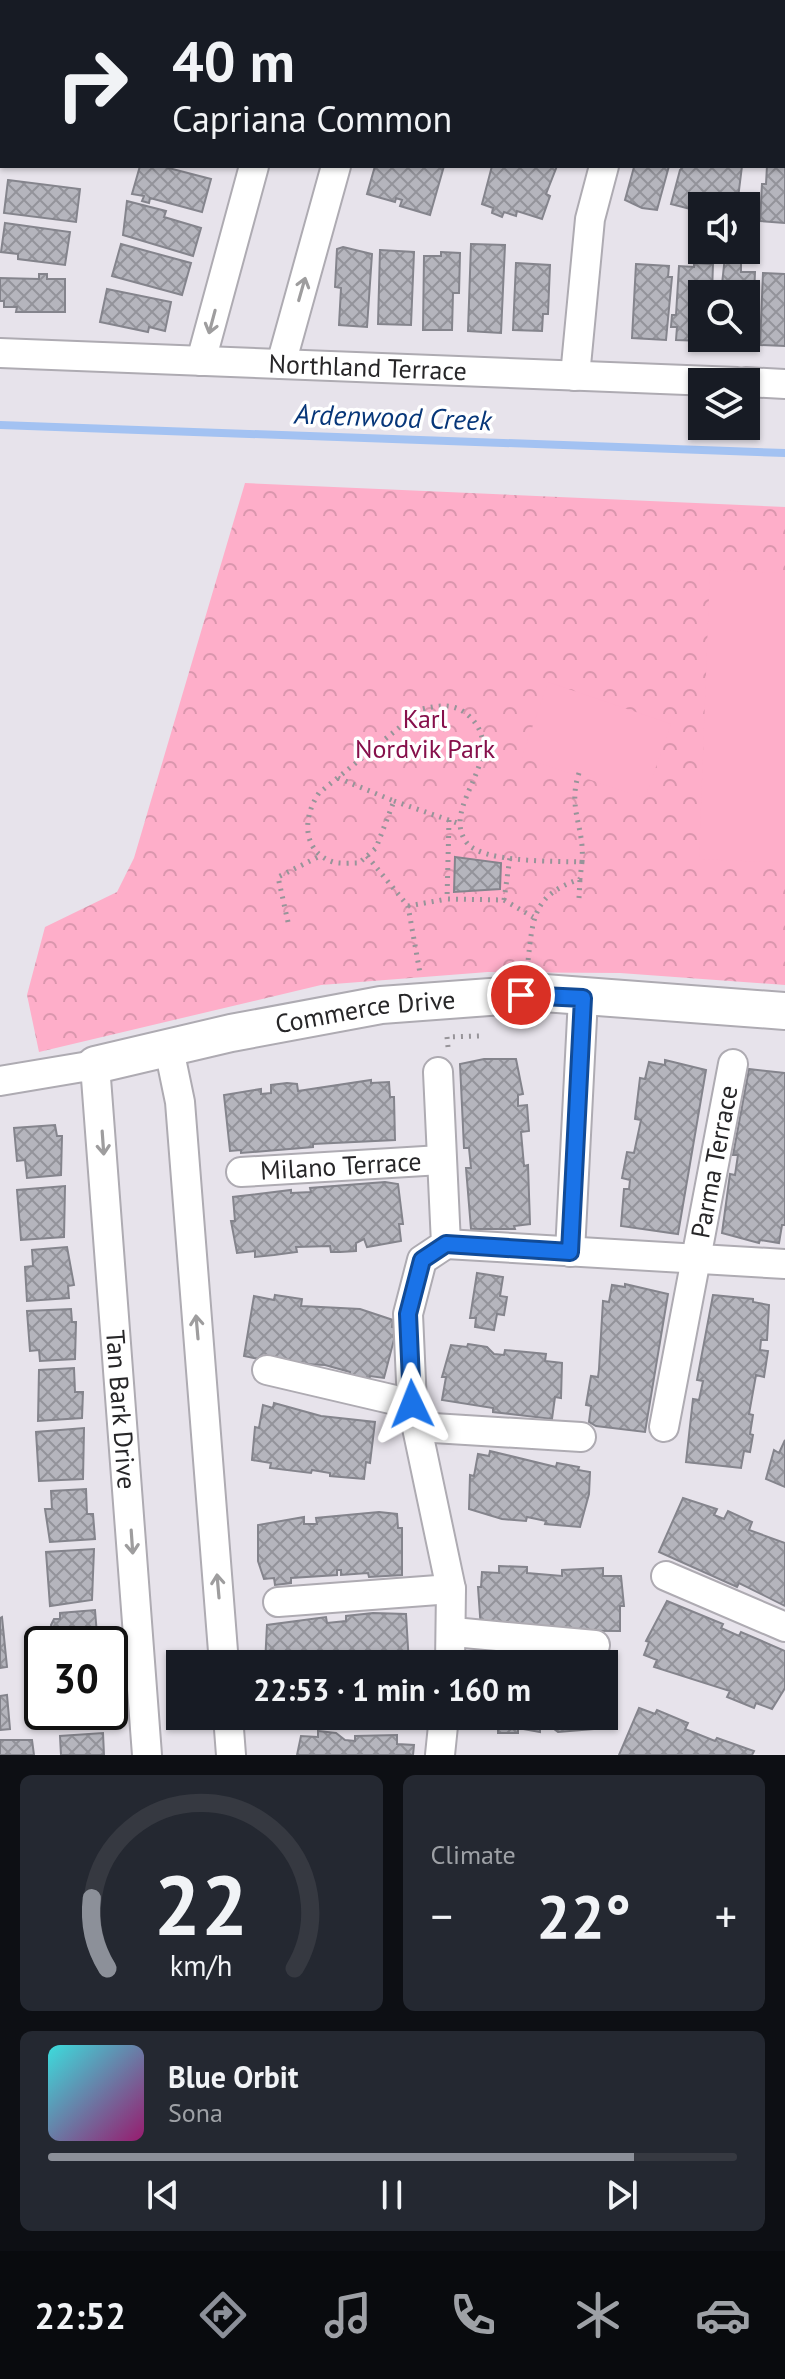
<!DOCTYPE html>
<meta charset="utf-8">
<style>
body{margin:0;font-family:"PT Sans",sans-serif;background:#242831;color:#f1f3f6;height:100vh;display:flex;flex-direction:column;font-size:30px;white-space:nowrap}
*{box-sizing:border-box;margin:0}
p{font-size:26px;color:#9ea1a6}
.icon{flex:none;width:44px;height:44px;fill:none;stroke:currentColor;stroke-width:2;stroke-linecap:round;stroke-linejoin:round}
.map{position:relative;height:1755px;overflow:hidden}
.details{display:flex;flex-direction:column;gap:20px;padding:20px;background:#0d0f14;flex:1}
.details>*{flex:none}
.banner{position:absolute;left:0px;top:0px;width:786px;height:168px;box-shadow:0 2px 6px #0004;background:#171b24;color:#f1f3f6;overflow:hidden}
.tools{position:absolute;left:688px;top:192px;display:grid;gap:16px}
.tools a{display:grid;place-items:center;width:72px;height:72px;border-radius:0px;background:#171b24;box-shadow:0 2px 6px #0004;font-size:40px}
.speed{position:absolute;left:24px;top:1626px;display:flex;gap:16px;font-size:40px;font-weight:700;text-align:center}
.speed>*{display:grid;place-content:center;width:104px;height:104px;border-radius:50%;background:#171b24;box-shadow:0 2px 6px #0004;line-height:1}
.speed .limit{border:4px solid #111;border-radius:12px;background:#fff;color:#111}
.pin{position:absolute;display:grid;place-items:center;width:68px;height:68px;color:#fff;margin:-34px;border:4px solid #fff;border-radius:50%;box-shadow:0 2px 8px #0007}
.me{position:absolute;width:88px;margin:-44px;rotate:358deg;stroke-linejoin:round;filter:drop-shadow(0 0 6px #0008)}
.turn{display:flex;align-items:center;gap:28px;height:168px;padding:0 40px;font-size:36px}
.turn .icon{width:104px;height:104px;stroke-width:2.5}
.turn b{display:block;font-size:56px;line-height:68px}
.big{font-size:60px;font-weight:700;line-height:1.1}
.details .widget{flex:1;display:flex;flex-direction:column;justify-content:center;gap:12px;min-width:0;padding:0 28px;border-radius:12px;background:#242831}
.details .dial{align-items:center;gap:0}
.dial svg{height:208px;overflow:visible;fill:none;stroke:#363941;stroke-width:7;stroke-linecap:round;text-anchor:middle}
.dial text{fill:#f1f3f6;stroke:none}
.song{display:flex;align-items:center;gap:24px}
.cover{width:96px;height:96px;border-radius:12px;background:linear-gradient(135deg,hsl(180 70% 55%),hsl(320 70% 35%))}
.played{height:8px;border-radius:4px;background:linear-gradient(90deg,#8c9099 85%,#363941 85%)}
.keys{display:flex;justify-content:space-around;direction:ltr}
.heat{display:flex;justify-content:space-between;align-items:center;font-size:44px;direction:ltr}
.details .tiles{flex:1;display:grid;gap:20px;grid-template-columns:1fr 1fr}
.widget:last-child{grid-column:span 2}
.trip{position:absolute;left:166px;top:1650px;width:452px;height:80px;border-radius:0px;background:#171b24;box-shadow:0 2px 6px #0004;font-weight:700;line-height:80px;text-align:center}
.menu{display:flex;height:128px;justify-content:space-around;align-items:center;background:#090b0e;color:#9ea1a6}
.menu .icon{width:56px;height:56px}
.menu .on{color:#8c9099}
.menu b{font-size:36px;color:#f1f3f6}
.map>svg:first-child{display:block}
.park{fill:url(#park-crowns)}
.pitch{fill:#feaec9}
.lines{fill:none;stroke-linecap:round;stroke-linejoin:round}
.stream{stroke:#a3c2f2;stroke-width:8}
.building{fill:url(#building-cross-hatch);stroke:#84848c;stroke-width:2}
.minor-casing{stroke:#aeabb2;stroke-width:32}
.tertiary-casing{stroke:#aeabb2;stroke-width:40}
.path{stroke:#979499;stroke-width:5;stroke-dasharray:2 6;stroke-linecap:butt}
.minor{stroke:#fff;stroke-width:28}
.tertiary{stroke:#fff;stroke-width:36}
.oneway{stroke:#9e9d9e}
.route-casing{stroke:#114b97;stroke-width:20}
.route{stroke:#1a73e8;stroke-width:14}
.labels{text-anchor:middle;stroke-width:7;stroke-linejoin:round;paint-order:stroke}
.street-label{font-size:26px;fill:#272628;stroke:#fff}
.park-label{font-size:26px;fill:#86104b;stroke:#fff}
.water-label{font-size:28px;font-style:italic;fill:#063679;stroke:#fff}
</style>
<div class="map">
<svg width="785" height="1755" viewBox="0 0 785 1755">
<defs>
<pattern id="park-crowns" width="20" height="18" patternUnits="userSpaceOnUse" patternTransform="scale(2)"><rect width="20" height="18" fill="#feaec9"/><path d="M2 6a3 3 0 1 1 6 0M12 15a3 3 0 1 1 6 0" fill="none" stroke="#da96ad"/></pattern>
<pattern id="building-cross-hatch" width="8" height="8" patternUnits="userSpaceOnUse" patternTransform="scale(2)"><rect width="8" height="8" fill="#b5b5bd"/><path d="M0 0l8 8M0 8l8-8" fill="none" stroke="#93939a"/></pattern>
</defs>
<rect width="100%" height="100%" fill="#e7e3eb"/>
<path class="park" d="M245,483L785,507V985L620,973L488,972L321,985L39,1052L27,995L45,927L117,892L134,858Z"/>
<path class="pitch" d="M710,570L785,573V863L699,859Z
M548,682L671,724L645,798L522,757Z"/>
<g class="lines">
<path class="stream" d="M0,425L785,453"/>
</g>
<path class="building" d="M785,159V223L760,221L762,184H766L767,166H784Z
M140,166H161L211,179L202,212L150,198L149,203L142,201L144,196L132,194Z
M375,166H444L430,215L400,206L402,200L396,198L395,202L367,194Z
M492,166H557L546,194L550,196L542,219L517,211L516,216L504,212L502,217L492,213L493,208L482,204Z
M639,166H669L657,210L642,208L625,200L634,167Z
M684,166H742L737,206H702V212L671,204L680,170Z
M8,180L80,189L76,222L4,213Z
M127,201L166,211L164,217L201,228L193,256L123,235Z
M5,223L70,232L65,265L18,259V254L1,252Z
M121,244L191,263L182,295L112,276Z
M471,244L505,245L501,333L468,331Z
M343,247L372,254L367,327L339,325L341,288L335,287L337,249Z
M380,250L414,252L411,325L378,324Z
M441,252L460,253L459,293H453L452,330H423L424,256H441Z
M725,256H741V272H755L753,322H748V339L717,338H746V294H721Z
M516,263L550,265L548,314H543L542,331L513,330Z
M694,263L713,264L712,293L702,294L705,341L676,340L677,327H671L672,315H676L679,266L694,267Z
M636,264L669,266L668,277H672L666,340L632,338Z
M763,273L785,274V346L760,345Z
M39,274H47V279H65V312H16L17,307H4V301H0V278L39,279Z
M107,289L171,302L165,331L149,327L148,332L100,322Z
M455,857L501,863L500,889L454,892Z
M484,1059H516L523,1094L518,1095V1106L527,1105L529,1131L521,1132L524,1166L528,1165L530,1224L514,1226L515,1229H471L466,1168H471L469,1148H464L460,1064Z
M665,1060L706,1070L678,1234L621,1226L624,1189H629L630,1180L622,1178L627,1152L634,1153L641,1120L635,1119L640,1078L645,1079L649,1062L665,1065Z
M749,1069L785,1073V1225H782L779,1243L760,1240L759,1243L722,1233L730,1174L735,1175L738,1155H733Z
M371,1080V1083L389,1082L390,1097H394L395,1140L313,1144V1147L241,1153V1150L230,1151L224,1095L261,1089V1094L271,1093V1085L287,1083L297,1084L298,1091Z
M55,1125L57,1136H62L61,1175L27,1178L25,1160L17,1161L14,1128Z
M385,1182L398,1184L403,1224H399L401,1241L367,1247L364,1239L356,1243V1251L340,1252H331L330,1246L296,1247L297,1252L274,1255L255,1257V1251L237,1253L231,1221H235L233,1197L291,1190V1193L311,1192L310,1188Z
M65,1186L64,1237L21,1240L17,1190Z
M67,1247L74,1285L68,1286L69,1298L27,1301L25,1267L33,1266L32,1250Z
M477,1273L503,1277L500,1296L507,1297L504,1315L497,1314L494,1330L475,1327L476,1318H470Z
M625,1284L668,1294L645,1432L596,1426L589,1422L591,1406L586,1405L591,1376L598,1377L599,1369L603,1301L609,1302L612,1285L625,1287Z
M275,1295L302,1299L301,1306L360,1309L393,1320L392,1327L397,1328L384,1378L370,1376L369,1381L349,1377L350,1372L325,1365L258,1362L259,1359L244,1356L254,1296L274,1300Z
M713,1295L753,1299V1302L769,1305L767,1340H761L760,1350L768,1351L764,1377L756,1375L749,1414L753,1415L750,1434L753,1435L750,1452L744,1451L741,1468L686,1462L693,1399L699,1400L703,1381L697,1380Z
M71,1309L72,1322H76L75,1359L40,1361L39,1350L30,1351L27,1311Z
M468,1344L487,1347L494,1354L504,1355L505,1350L546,1354L545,1361L562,1363L561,1398L555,1397L552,1419L493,1412V1408L442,1400L446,1377H442L451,1345L467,1347Z
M74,1368L75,1392H83L82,1418L38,1421L39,1370Z
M274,1403L321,1416L375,1422L370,1463L366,1462L364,1479L330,1476V1473L312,1470L311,1473L270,1468L271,1463L252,1460L255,1427L259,1428L263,1405L273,1408Z
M84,1428L83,1479L39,1481L36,1432Z
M785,1440V1487L766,1479L774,1450L779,1453Z
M490,1451L556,1467L557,1463L579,1467L578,1470L590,1472L589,1494L580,1527L545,1524L546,1521L527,1517L526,1521L502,1519L469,1509L470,1475L474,1476L478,1454L489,1456Z
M86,1489L87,1514H93L95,1539L50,1542L45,1509H52L51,1491Z
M683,1498L717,1509L714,1515L724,1519L728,1511L752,1522L749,1530L785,1543V1606L739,1583L737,1587L659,1552Z
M379,1512L397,1514L398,1528H402V1575L369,1577L368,1573L341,1575V1570H337V1575L291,1578V1583L275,1585L274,1578L264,1579L258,1561V1525L304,1517V1524H317L316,1518Z
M94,1549L92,1600L50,1606L46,1552Z
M499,1566L527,1567V1573L562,1576V1570L603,1568V1576H621L624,1606H620V1631L481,1630L478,1587H481L482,1572L499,1573Z
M667,1601L723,1624L721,1628L739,1636L741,1632L785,1651V1688L772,1709L756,1703L754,1708L727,1697L730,1691L654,1667L657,1660L644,1655L649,1642L646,1641Z
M95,1610L97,1635H101L102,1644H53L51,1625L54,1619H60V1613Z
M373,1613L406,1614L409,1664H265L267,1625L326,1617L327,1623L346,1621V1616Z
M2,1617L7,1667L0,1668V1618Z
M7,1695L10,1729L0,1730V1696Z
M639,1708L655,1714L657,1710L688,1723L685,1729L715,1741L717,1738L754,1751L752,1755H619Z
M68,1712H103V1722L68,1724Z
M477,1716H593V1729L558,1732L550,1726H540V1732L518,1728V1733H498V1726H480Z
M318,1731L336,1733L345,1740L355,1741V1736L397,1735V1744L414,1745L413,1755H297L301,1736L318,1737Z
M103,1733L104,1755H61L60,1736Z
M0,1740H32L34,1755H0Z"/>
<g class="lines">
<g class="minor-casing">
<g id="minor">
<path d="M7,2V0"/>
<path d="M299,2L300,0"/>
<path d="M382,2V0"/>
<path d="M648,2L649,0"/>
<path d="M0,29L2,21"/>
<path d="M784,103H785"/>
<path id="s1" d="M0,353L737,382"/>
<path d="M201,361L254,166"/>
<path d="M281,364L336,166"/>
<path d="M575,376L590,219L604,166"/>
<path d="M746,382L785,384"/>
<path d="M169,1049L180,1102L224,1664"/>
<path d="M438,1072L446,1244L422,1260L408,1314L412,1404L451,1589L450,1664"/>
<path id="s2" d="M0,1081L95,1065L147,1755"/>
<path id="s3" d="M241,1172L441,1160"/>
<path d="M446,1244L785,1264"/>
<path d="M570,1252L583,998"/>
<path d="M267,1370L412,1404"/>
<path d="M417,1427L581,1437"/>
<path id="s4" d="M664,1427L733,1064"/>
<path d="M666,1576L785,1627"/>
<path d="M278,1602L451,1589"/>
<path d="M453,1632L595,1645"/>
<path d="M228,1716L231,1755"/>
<path d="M440,1755L444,1716"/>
</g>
</g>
<g class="tertiary-casing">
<g id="tertiary">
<path id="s5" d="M95,1065L231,1033L381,1005L544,993L785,1011"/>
</g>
</g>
<path class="path" d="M579,773C567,809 585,827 582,862
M338,778L394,801L376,848L359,863C351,863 340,864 333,862C301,851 303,816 319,793L422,709C440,705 455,703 469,716C512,756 438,806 467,843C483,863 556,861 582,862L580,879C533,895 533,917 528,961H531
M394,801L460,824
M449,820L447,899L504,900L533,917
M367,856L408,906L420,973
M579,898L580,879
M504,900L510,857
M408,906L447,899
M288,922L278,877L322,855
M448,1047L447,1037L479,1036L478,1031"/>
<use href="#minor" class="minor"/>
<use href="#tertiary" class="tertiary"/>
</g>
<defs><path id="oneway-shaft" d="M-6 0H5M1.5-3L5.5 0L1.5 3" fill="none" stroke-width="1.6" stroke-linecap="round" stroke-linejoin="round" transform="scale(2)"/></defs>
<g class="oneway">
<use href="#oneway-shaft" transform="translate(302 289) rotate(-74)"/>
<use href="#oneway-shaft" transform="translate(212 322) rotate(105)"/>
<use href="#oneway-shaft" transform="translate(103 1143) rotate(86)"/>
<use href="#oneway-shaft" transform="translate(197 1327) rotate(-95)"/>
<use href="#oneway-shaft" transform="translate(132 1542) rotate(86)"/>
<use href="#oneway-shaft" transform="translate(218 1586) rotate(-95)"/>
</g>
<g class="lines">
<g class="route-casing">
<path id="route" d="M412,1404L408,1314L422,1260L446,1244L570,1252L583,998L521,995"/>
</g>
<use href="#route" class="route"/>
</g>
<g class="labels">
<g class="street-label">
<text dy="9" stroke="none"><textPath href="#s1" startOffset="368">Northland Terrace</textPath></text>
<text dy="9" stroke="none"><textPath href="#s5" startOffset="276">Commerce Drive</textPath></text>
<text dy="9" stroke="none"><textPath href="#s4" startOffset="270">Parma Terrace</textPath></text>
<text dy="9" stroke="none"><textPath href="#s3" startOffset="100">Milano Terrace</textPath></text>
<text dy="9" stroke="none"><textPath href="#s2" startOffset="442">Tan Bark Drive</textPath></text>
</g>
<g class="park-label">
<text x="425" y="728">Karl<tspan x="425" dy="30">Nordvik Park</tspan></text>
</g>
<g class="water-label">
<text transform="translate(393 417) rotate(2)" y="10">Ardenwood Creek</text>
</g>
</g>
</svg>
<div class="tools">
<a><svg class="icon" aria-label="sound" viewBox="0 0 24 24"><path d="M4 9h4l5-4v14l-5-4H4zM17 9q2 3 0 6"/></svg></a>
<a><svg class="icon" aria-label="search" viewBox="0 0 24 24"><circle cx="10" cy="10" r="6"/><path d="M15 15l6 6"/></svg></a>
<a><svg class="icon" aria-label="layers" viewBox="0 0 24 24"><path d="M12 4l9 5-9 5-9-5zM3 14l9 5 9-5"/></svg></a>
</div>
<div class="speed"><div class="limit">30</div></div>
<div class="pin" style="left:521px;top:995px;background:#d93025"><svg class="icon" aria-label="arrive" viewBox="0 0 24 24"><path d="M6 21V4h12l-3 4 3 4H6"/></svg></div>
<svg class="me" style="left:412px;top:1404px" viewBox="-20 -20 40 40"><path d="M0-17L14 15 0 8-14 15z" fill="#1a73e8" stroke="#fff" stroke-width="4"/></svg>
<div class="trip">22:53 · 1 min · 160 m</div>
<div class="banner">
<div class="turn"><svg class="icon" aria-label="right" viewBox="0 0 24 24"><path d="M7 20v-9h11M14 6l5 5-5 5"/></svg><div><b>40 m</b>Capriana Common</div></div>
</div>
</div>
<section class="details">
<div class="tiles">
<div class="widget dial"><svg viewBox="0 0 100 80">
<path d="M14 69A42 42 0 1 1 86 69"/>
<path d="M14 69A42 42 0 0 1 8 42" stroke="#8c9099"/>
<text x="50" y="56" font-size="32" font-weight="700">22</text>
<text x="50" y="72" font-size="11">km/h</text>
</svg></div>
<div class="widget"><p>Climate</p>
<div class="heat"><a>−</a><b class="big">22°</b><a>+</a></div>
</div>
<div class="widget">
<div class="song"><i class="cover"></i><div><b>Blue Orbit</b><p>Sona</p></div></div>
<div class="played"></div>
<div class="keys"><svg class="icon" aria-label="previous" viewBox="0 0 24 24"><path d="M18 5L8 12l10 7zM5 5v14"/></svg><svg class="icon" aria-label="pause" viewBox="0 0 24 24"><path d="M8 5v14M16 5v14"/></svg><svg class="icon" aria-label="next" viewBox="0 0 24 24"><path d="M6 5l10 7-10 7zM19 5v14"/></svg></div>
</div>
</div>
</section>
<nav class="menu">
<b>22:52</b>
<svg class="icon on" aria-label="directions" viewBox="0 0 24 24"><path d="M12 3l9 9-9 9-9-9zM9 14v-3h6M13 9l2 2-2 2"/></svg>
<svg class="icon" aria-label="music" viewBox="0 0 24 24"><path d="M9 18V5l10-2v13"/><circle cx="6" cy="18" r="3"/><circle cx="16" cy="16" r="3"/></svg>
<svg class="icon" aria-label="phone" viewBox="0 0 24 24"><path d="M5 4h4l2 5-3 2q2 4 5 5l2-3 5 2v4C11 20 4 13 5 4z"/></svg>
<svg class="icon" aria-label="climate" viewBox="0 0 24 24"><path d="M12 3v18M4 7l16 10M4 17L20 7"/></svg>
<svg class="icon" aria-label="car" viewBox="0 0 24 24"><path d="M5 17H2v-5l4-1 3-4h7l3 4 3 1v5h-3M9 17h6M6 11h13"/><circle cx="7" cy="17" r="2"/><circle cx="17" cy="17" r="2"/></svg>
</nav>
